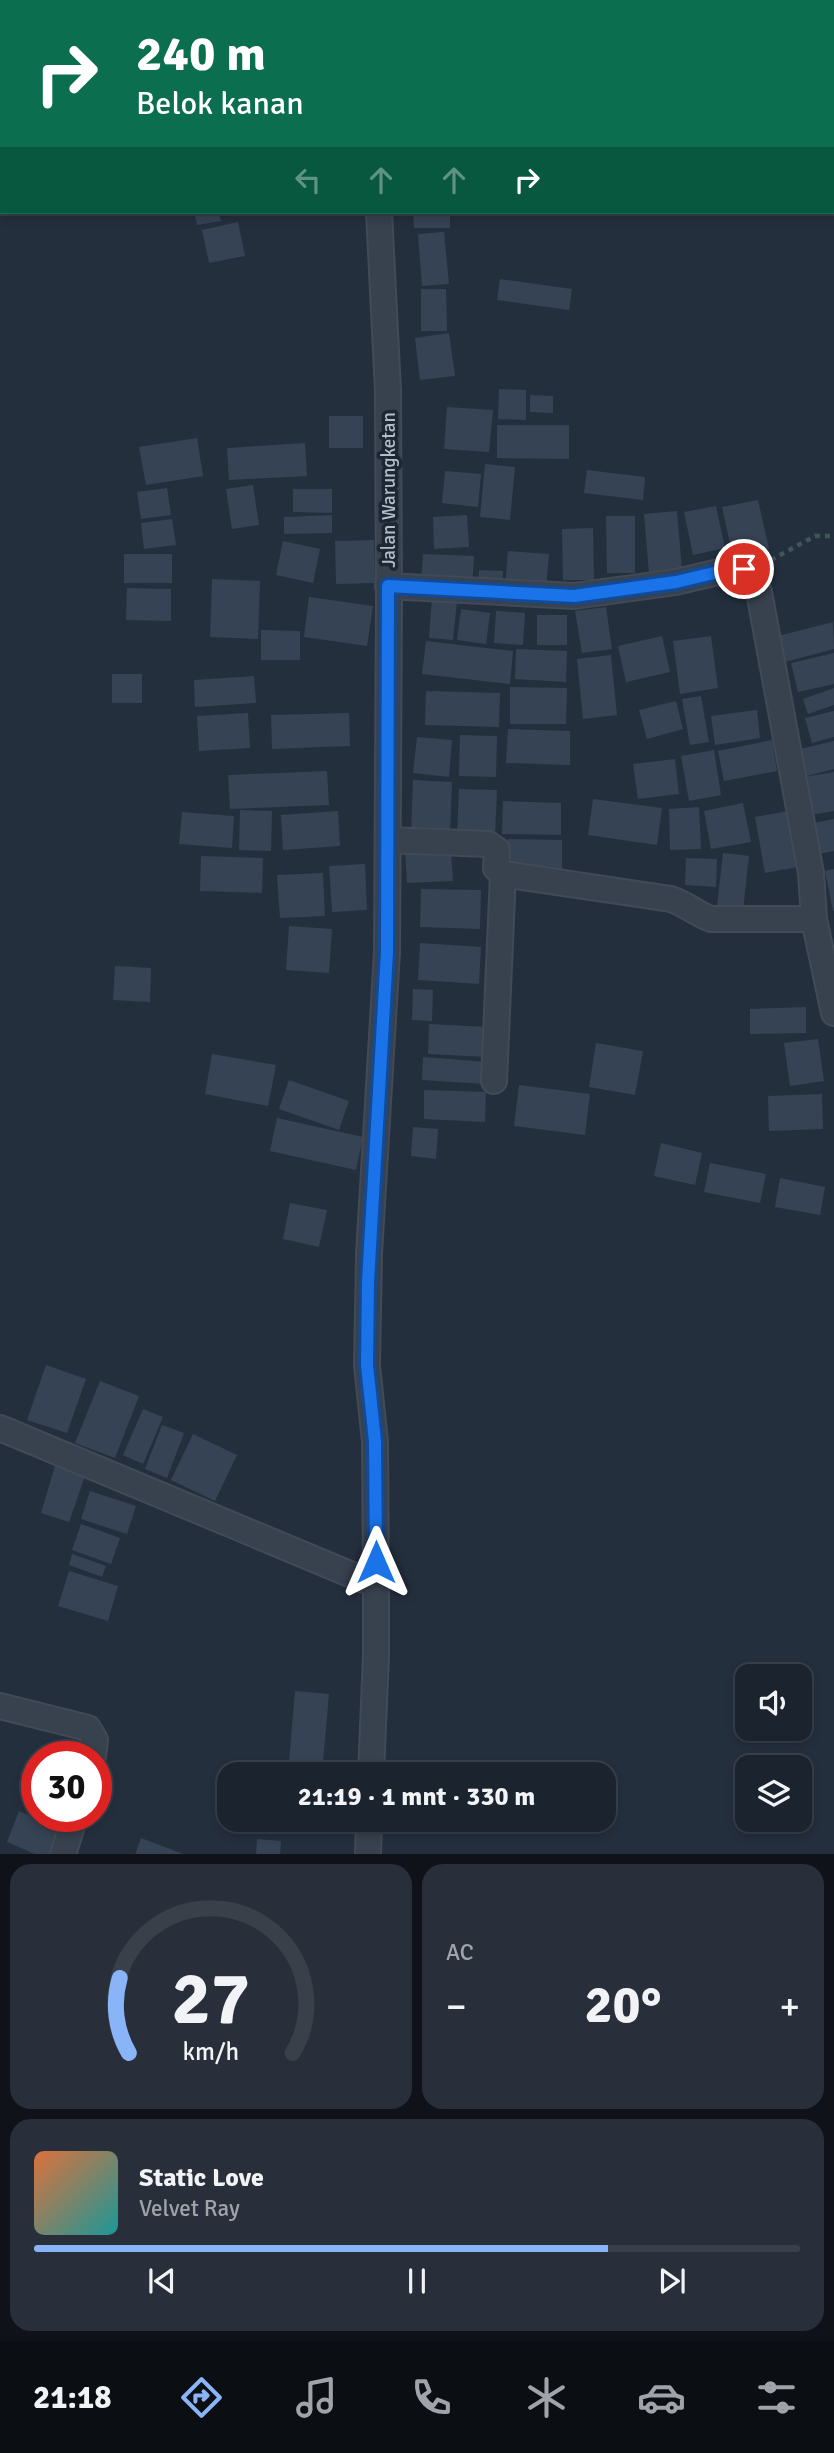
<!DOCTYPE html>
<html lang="id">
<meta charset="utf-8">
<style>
body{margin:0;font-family:Signika,sans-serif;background:#282f3a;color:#f1f3f6;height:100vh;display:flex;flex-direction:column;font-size:26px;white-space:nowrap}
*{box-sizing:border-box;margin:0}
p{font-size:23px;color:#a0a4aa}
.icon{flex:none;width:38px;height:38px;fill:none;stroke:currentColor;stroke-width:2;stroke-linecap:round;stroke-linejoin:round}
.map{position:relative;height:1854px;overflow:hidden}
.side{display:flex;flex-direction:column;gap:10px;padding:10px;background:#0f1319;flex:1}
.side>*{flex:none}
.top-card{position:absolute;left:0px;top:0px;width:835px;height:214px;box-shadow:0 4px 10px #0003,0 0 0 2px #39404a;background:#0b6e4f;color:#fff;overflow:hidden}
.tools{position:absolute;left:735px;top:1664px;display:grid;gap:14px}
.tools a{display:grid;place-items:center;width:77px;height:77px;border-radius:14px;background:#1b232e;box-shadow:0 4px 10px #0003,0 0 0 2px #39404a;font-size:35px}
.speed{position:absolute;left:21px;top:1741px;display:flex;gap:14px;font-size:35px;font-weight:700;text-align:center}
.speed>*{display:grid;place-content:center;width:91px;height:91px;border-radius:50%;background:#1b232e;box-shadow:0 4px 10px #0003,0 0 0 2px #39404a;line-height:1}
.speed .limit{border:10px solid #d22;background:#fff;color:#111}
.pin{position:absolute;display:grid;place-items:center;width:60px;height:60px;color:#fff;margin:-30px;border:4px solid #fff;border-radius:50%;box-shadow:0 2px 7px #0007}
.me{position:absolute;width:77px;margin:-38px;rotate:0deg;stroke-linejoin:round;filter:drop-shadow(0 0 5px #0008)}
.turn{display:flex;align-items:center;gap:24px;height:147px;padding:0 21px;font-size:32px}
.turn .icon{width:91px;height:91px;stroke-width:2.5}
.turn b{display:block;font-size:49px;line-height:60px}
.lanes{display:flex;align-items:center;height:66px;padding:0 21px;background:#0003;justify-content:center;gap:35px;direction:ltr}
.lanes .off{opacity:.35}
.big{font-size:52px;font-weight:700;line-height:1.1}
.side .tile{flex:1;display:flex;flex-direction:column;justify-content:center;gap:10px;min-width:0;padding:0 24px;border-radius:21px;background:#282f3a}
.side .dial{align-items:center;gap:0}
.dial svg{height:182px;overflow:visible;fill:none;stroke:#39404a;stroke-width:7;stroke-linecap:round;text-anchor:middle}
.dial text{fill:#f1f3f6;stroke:none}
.song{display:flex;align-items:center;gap:21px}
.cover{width:84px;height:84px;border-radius:10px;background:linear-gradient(135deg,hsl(20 70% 55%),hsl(180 70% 35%))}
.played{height:7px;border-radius:4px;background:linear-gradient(90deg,#8ab4f8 75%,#39404a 75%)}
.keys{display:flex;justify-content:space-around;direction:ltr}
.heat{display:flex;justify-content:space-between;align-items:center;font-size:38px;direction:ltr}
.side .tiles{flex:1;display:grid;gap:10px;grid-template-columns:1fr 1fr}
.tile:last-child{grid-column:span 2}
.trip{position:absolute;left:217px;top:1762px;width:399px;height:70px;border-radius:21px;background:#1b232e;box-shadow:0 4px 10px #0003,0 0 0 2px #39404a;font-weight:700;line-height:70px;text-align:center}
.tabs{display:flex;height:112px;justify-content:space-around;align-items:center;background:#0b0e12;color:#a0a4aa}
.tabs .icon{width:49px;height:49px}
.tabs .current{color:#8ab4f8}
.tabs b{font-size:32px;color:#f1f3f6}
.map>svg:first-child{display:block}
.building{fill:#364354}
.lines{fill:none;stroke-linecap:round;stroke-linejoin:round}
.minor-casing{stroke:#414a57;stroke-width:28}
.path{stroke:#3f5557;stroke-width:4.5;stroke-dasharray:5 5;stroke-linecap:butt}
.minor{stroke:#38414e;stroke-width:24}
.route-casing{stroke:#114b97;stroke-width:18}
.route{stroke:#1a73e8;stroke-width:12}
.labels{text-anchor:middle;stroke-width:7;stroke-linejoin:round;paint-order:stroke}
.street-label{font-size:19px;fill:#b4bcc9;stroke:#1d2633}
</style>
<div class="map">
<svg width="834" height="1855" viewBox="0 0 834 1855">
<rect width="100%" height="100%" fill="#242f3e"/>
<path class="building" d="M194,212H219L221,221L197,225Z
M413,212H450V228H414Z
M238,222L245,256L209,263L202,230Z
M444,232L449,284L422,286L418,234Z
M500,279L572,289L569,310L497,300Z
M421,289H446L447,331H421Z
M449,333L455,376L420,380L415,338Z
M499,389L526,390V420L498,419Z
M530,395L553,396V413L530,412Z
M447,407L493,410L489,452L444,449Z
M329,416H363V448H329Z
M497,425H569V459L497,458Z
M197,438L203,476L146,485L139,447Z
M305,443L307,476L229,480L227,448Z
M485,464L515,467L510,520L480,517Z
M587,470L645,477L643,500L584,493Z
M445,471L481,474L478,507L442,503Z
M253,485L259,525L232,529L226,489Z
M167,488L171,515L141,519L137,492Z
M293,489H332V513L293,512Z
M758,500L769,549L733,557L722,507Z
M716,506L725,548L693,555L684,512Z
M677,511L682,570L649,573L644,514Z
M332,515V533L284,534V517Z
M467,515L469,547L434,549L433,517Z
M606,516H635V573H607Z
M172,519L176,545L144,549L141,523Z
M593,528L594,580H563L562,529Z
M374,540L375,583L336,584L335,541Z
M283,541L320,549L313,583L276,575Z
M508,551L549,554L546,590L505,586Z
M124,554H172V583H124Z
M423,554L474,556L472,589L421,586Z
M479,570L503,571L502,589L478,588Z
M212,579L260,581L258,639L210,637Z
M127,588L171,589V621L126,620Z
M309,597L373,606L367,646L304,637Z
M432,598L457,601L453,640L429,638Z
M606,607L612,649L582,653L575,611Z
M461,609L490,613L486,644L457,640Z
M496,611L525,613L523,645L494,643Z
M537,615H567V645H537Z
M833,622L834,649L785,662L778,636Z
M261,630L300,631V660H261Z
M662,636L670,672L626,682L618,646Z
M711,636L718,688L680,694L673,641Z
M426,641L513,651L510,684L422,674Z
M516,649L567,651L566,682L515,679Z
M834,653V684L798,692L791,663Z
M611,655L617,715L583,719L577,659Z
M112,674H142V703H112Z
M254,676L256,703L195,707L194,680Z
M510,687L567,688L566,724H510Z
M834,688V705L808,714L803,699Z
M426,691L500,693L499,727L425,725Z
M701,696L709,742L690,745L682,699Z
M676,701L683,729L647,739L639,710Z
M757,710L760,738L715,745L711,716Z
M834,711V737L812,743L805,718Z
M248,713L250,748L199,751L197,716Z
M349,713L350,746L272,749L271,715Z
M508,729L570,731V765L506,763Z
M460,735L497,736L496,777L459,776Z
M417,737L452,740L449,777L413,773Z
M772,740L777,771L724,781L718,751Z
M834,741V769L807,776L800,749Z
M714,750L721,795L689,801L681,756Z
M675,759L679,794L638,799L633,764Z
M327,771L329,805L230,809L228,775Z
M834,772V811L810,815L804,777Z
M413,780L452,782L450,834L411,833Z
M459,789L497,790L495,838L457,836Z
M593,799L662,808L657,845L588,835Z
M503,801L561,803V835L502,834Z
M743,803L751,842L711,849L704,811Z
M699,807L701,849L670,850L669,809Z
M240,810L272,811L271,851L239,850Z
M793,810L803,866L765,873L755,817Z
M338,811L340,846L283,850L281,815Z
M182,812L234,816L232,848L179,844Z
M834,819V851L819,854L814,823Z
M508,839L562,840V871L507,869Z
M451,849L453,881L407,883L405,850Z
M723,853L749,856L743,910L717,907Z
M201,856L263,858L262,893L200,891Z
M686,858L717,859L716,887L685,885Z
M365,864L367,910L332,912L329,866Z
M834,869V911H833L825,871Z
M323,873L325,916L280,918L277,875Z
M421,889L481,890L480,929L420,927Z
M289,926L332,929L329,973L286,970Z
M420,943L481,947L479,984L418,980Z
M115,966L151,968L150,1002L113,1000Z
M413,989L433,990L432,1021L412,1020Z
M806,1007V1033L750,1034V1009Z
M429,1024L488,1027L487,1057L428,1054Z
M818,1039L824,1081L790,1086L784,1043Z
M596,1043L643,1051L635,1095L589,1087Z
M212,1054L276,1065L268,1106L205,1094Z
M423,1057L487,1062L485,1084L422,1080Z
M289,1080L349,1101L339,1130L279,1109Z
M519,1085L590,1094L585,1135L514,1126Z
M424,1090L486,1092L485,1122L424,1119Z
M822,1094L823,1129L769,1131L768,1096Z
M277,1118L363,1137L356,1170L270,1151Z
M413,1127L438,1129L436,1159L411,1156Z
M661,1143L702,1153L695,1185L654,1176Z
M710,1163L766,1174L760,1203L704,1192Z
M780,1178L825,1187L820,1215L775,1207Z
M290,1203L327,1210L319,1247L283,1239Z
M46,1365L86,1379L67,1433L27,1420Z
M100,1381L139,1396L115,1458L75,1443Z
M143,1409L163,1417L143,1464L123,1455Z
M162,1425L184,1433L167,1478L145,1469Z
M193,1434L237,1455L215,1501L171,1480Z
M55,1466L85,1476L69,1522L41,1513Z
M90,1491L136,1506L127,1534L81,1519Z
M81,1524L120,1538L111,1564L72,1550Z
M72,1554L106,1566L102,1577L69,1565Z
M69,1571L118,1586L108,1621L58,1606Z
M295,1691L329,1694L322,1774H288Z
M19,1811L64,1830L54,1855H37L7,1842Z
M141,1838L183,1854V1855H135Z
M257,1839L281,1841L280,1855H256Z"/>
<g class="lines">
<g class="minor-casing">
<path id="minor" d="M6,2V0
M390,2L391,0
M388,586L574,596L676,582L735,568L744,569L754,576L759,592L811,873L814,919
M388,840L488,844L497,850L496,868L503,874L671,899C686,904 697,914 711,919H814L834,1013
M494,1081L503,874
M0,1428L376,1585
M0,1706L88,1728L95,1740L93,1757
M371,1774L376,1656V1585L375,1442L367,1365L369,1254L387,952L389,596L388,391L379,212
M63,1855L75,1816
M368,1855L369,1820"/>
</g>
<path class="path" d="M771,560L815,536H834"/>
<use href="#minor" class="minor"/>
</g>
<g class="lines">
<g class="route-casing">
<path id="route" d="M376,1562L375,1441L367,1365L368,1282L387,952L388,586L574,596L676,582L735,568L744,569"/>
</g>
<use href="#route" class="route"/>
</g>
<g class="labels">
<g class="street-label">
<text transform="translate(388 490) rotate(-90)" y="7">Jalan Warungketan</text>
</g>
</g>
</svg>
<div class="tools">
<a><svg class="icon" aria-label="sound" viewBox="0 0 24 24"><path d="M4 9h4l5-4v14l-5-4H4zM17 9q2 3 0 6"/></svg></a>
<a><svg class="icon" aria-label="layers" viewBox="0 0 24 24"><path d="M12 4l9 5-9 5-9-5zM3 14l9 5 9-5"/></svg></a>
</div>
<div class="speed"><div class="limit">30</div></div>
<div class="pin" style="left:744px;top:569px;background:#d93025"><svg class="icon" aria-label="arrive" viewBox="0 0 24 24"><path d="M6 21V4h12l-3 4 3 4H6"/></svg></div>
<svg class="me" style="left:376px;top:1562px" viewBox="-20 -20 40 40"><path d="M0-17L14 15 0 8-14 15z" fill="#1a73e8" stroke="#fff" stroke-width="4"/></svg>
<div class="trip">21:19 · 1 mnt · 330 m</div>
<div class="top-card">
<div class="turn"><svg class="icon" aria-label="right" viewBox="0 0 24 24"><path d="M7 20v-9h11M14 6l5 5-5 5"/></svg><div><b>240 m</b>Belok kanan</div></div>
<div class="lanes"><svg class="icon off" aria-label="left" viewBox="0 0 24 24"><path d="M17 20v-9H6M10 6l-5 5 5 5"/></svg><svg class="icon off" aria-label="ahead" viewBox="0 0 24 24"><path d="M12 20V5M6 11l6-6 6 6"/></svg><svg class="icon off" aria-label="ahead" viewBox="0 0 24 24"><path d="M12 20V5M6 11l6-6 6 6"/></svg><svg class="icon" aria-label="right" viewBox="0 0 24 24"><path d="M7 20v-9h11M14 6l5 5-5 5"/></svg></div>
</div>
</div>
<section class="side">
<div class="tiles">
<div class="tile dial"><svg viewBox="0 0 100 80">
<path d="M14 69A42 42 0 1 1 86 69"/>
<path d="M14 69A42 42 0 0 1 10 36" stroke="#8ab4f8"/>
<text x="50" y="56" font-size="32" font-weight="700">27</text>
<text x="50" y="72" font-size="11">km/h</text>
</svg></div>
<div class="tile"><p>AC</p>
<div class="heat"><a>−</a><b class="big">20°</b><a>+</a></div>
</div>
<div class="tile">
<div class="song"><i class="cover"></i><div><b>Static Love</b><p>Velvet Ray</p></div></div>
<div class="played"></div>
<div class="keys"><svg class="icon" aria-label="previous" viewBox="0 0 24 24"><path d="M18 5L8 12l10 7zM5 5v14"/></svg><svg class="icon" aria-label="pause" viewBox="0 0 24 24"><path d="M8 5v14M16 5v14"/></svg><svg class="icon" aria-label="next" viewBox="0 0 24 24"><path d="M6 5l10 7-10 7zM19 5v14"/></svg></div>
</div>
</div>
</section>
<nav class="tabs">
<b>21:18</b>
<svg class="icon current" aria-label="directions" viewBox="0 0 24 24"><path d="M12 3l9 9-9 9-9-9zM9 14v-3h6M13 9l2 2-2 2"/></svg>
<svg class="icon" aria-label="music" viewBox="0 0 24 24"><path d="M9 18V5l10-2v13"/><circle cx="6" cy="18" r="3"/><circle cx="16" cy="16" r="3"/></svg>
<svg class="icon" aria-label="phone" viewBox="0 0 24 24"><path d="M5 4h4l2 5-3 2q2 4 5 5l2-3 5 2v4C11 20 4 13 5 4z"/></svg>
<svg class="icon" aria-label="climate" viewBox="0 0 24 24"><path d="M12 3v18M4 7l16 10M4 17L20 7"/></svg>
<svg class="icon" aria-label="car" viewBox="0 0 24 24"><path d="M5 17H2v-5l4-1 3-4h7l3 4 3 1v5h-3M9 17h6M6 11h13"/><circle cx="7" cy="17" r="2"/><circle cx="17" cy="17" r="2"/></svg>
<svg class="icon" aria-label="filters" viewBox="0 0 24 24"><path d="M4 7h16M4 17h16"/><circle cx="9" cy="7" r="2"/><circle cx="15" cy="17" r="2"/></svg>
</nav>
